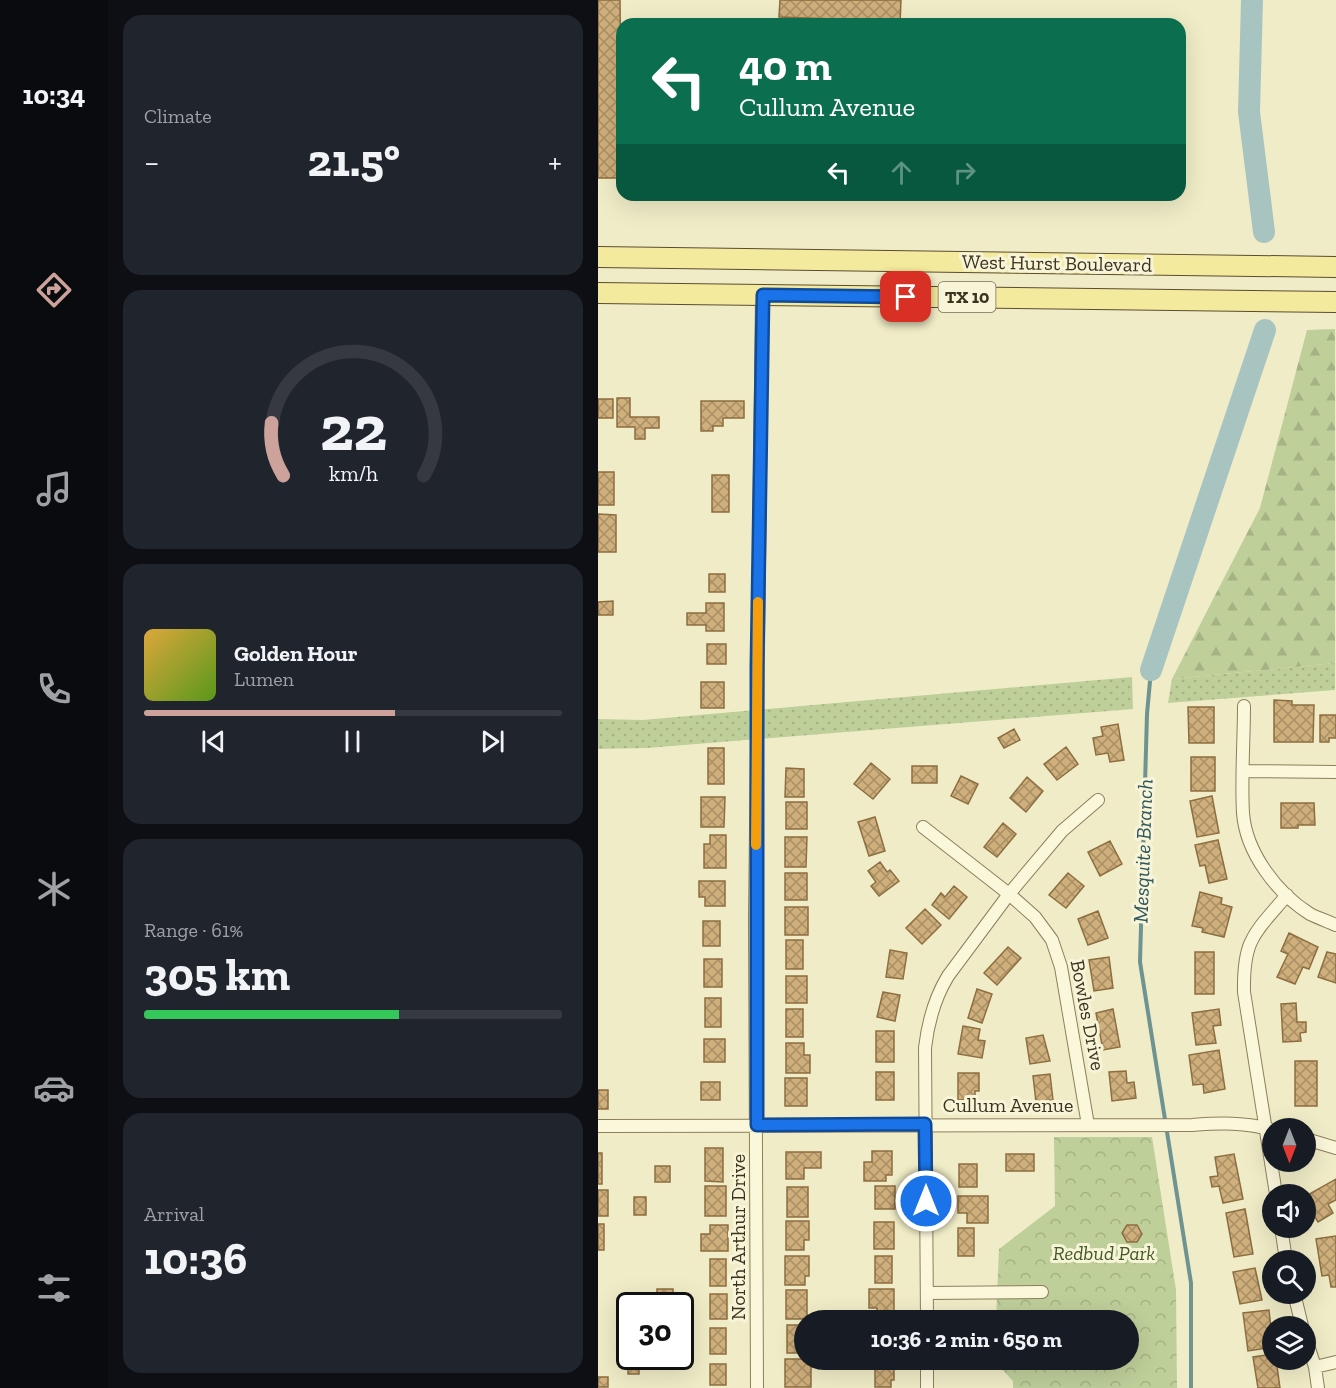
<!DOCTYPE html>
<meta charset="utf-8">
<style>
body{margin:0;font-family:"Zilla Slab",serif;background:#20242c;color:#f1f3f6;height:100vh;display:flex;flex-direction:column;font-size:22px;white-space:nowrap}
*{box-sizing:border-box;margin:0}
p{font-size:20px;color:#9ea1a6}
.icon{flex:none;width:33px;height:33px;fill:none;stroke:currentColor;stroke-width:2;stroke-linecap:round;stroke-linejoin:round}
.map{position:relative;flex:1;overflow:hidden}
.details{display:flex;flex-direction:column;gap:15px;padding:15px;background:#0d0f14;width:490px}
.details>*{flex:none}
.hud{position:absolute;left:18px;top:18px;width:570px;height:183px;border-radius:18px;box-shadow:0 6px 24px #0002;background:#0b6e4f;color:#fff;overflow:hidden}
.needle{width:39px;rotate:180deg}
.controls{position:absolute;left:664px;top:1118px;display:grid;gap:12px}
.controls a{display:grid;place-items:center;width:54px;height:54px;border-radius:50%;background:#171b24;box-shadow:0 6px 24px #0002;font-size:30px}
.speed{position:absolute;left:18px;top:1292px;display:flex;gap:12px;font-size:30px;font-weight:700;text-align:center}
.speed>*{display:grid;place-content:center;width:78px;height:78px;border-radius:50%;background:#171b24;box-shadow:0 6px 24px #0002;line-height:1}
.speed .limit{border:3px solid #111;border-radius:9px;background:#fff;color:#111}
.pin{position:absolute;display:grid;place-items:center;width:51px;height:51px;color:#fff;margin:-26px;border-radius:12px;box-shadow:0 3px 9px #0006}
.me{position:absolute;width:66px;margin:-33px;rotate:0deg;stroke-linejoin:round;filter:drop-shadow(0 0 4px #0008)}
.turn{display:flex;align-items:center;gap:21px;height:126px;padding:0 24px;font-size:27px}
.turn .icon{width:78px;height:78px;stroke-width:2.5}
.turn b{display:block;font-size:42px;line-height:51px}
.lanes{display:flex;align-items:center;height:57px;padding:0 24px;background:#0003;justify-content:center;gap:30px;direction:ltr}
.lanes .off{opacity:.35}
.big{font-size:45px;font-weight:800;line-height:1.1}
.details .widget{flex:1;display:flex;flex-direction:column;justify-content:center;gap:9px;min-width:0;padding:0 21px;border-radius:18px;background:#20242c}
.details .dial{align-items:center;gap:0}
.dial svg{height:156px;overflow:visible;fill:none;stroke:#363941;stroke-width:7;stroke-linecap:round;text-anchor:middle}
.dial text{fill:#f1f3f6;stroke:none}
.song{display:flex;align-items:center;gap:18px}
.cover{width:72px;height:72px;border-radius:9px;background:linear-gradient(135deg,hsl(40 70% 55%),hsl(90 70% 35%))}
.played{height:6px;border-radius:3px;background:linear-gradient(90deg,#cca29a 60%,#363941 60%)}
.keys{display:flex;justify-content:space-around;direction:ltr}
.heat{display:flex;justify-content:space-between;align-items:center;font-size:33px;direction:ltr}
.charge{height:9px;border-radius:4px;background:linear-gradient(90deg,#34c759 61%,#363941 0)}
.trip{position:absolute;left:196px;top:1310px;width:345px;height:60px;border-radius:30px;background:#171b24;box-shadow:0 6px 24px #0002;font-weight:800;line-height:60px;text-align:center}
main{display:flex;flex:1;min-height:0}
.menu{display:flex;flex-direction:column;width:108px;justify-content:space-around;align-items:center;background:#090b0e;color:#9ea1a6}
.menu .icon{width:42px;height:42px}
.menu .on{color:#cca29a}
.menu b{font-size:27px;color:#f1f3f6}
.map>svg:first-child{display:block}
.grass{fill:url(#grass-dots)}
.forest{fill:url(#forest-firs)}
.park{fill:url(#park-crowns)}
.lines{fill:none;stroke-linecap:round;stroke-linejoin:round}
.stream{stroke:#6e9391;stroke-width:4}
.river{stroke:#a8c4c1;stroke-width:22}
.building{fill:url(#building-cross-hatch);stroke:#8d6e40;stroke-width:1.5}
.minor-casing{stroke:#8d7f5b;stroke-width:14}
.primary-casing{stroke:#5b4c2f;stroke-width:22}
.minor{stroke:#faf7db;stroke-width:12}
.primary{stroke:#f4ea9e;stroke-width:20}
.route-casing{stroke:#114b97;stroke-width:15}
.route{stroke:#1a73e8;stroke-width:10}
.slow{stroke:#f59e0b;stroke-width:10}
.labels{text-anchor:middle;stroke-width:6;stroke-linejoin:round;paint-order:stroke}
.shield{fill:#f7f4d7;stroke:#746d56;stroke-width:1.5}
.shield-label{font-size:18px;font-weight:bold;fill:#3c331f}
.street-label{font-size:20px;fill:#3c331f;stroke:#f7f4d7}
.park-label{font-size:20px;font-style:italic;fill:#425a25;stroke:#f7f4d7}
.water-label{font-size:21px;font-style:italic;fill:#2e565d;stroke:#f7f4d7}
</style>
<main>
<nav class="menu">
<b>10:34</b>
<svg class="icon on" aria-label="directions" viewBox="0 0 24 24"><path d="M12 3l9 9-9 9-9-9zM9 14v-3h6M13 9l2 2-2 2"/></svg>
<svg class="icon" aria-label="music" viewBox="0 0 24 24"><path d="M9 18V5l10-2v13"/><circle cx="6" cy="18" r="3"/><circle cx="16" cy="16" r="3"/></svg>
<svg class="icon" aria-label="phone" viewBox="0 0 24 24"><path d="M5 4h4l2 5-3 2q2 4 5 5l2-3 5 2v4C11 20 4 13 5 4z"/></svg>
<svg class="icon" aria-label="climate" viewBox="0 0 24 24"><path d="M12 3v18M4 7l16 10M4 17L20 7"/></svg>
<svg class="icon" aria-label="car" viewBox="0 0 24 24"><path d="M5 17H2v-5l4-1 3-4h7l3 4 3 1v5h-3M9 17h6M6 11h13"/><circle cx="7" cy="17" r="2"/><circle cx="17" cy="17" r="2"/></svg>
<svg class="icon" aria-label="filters" viewBox="0 0 24 24"><path d="M4 7h16M4 17h16"/><circle cx="9" cy="7" r="2"/><circle cx="15" cy="17" r="2"/></svg>
</nav>
<section class="details">
<div class="widget"><p>Climate</p>
<div class="heat"><a>−</a><b class="big">21.5°</b><a>+</a></div>
</div>
<div class="widget dial"><svg viewBox="0 0 100 80">
<path d="M14 69A42 42 0 1 1 86 69"/>
<path d="M14 69A42 42 0 0 1 8 42" stroke="#cca29a"/>
<text x="50" y="56" font-size="32" font-weight="700">22</text>
<text x="50" y="72" font-size="11">km/h</text>
</svg></div>
<div class="widget">
<div class="song"><i class="cover"></i><div><b>Golden Hour</b><p>Lumen</p></div></div>
<div class="played"></div>
<div class="keys"><svg class="icon" aria-label="previous" viewBox="0 0 24 24"><path d="M18 5L8 12l10 7zM5 5v14"/></svg><svg class="icon" aria-label="pause" viewBox="0 0 24 24"><path d="M8 5v14M16 5v14"/></svg><svg class="icon" aria-label="next" viewBox="0 0 24 24"><path d="M6 5l10 7-10 7zM19 5v14"/></svg></div>
</div>
<div class="widget"><p>Range · 61%</p><b class="big">305 km</b><div class="charge"></div></div>
<div class="widget"><p>Arrival</p><b class="big">10:36</b></div>
</section>
<div class="map">
<svg width="738" height="1388" viewBox="0 0 738 1388">
<defs>
<pattern id="grass-dots" width="8" height="8" patternUnits="userSpaceOnUse" patternTransform="scale(1.5)"><rect width="8" height="8" fill="#becf9a"/><path d="M2 2h.1M6 6h.1" fill="none" stroke="#a4b284" stroke-width="1.8" stroke-linecap="round"/></pattern>
<pattern id="forest-firs" width="22" height="20" patternUnits="userSpaceOnUse" patternTransform="scale(1.5)"><rect width="22" height="20" fill="#becf9a"/><path d="M5 1l3.5 6h-7zM16 11l3.5 6h-7z" fill="#a4b284"/></pattern>
<pattern id="park-crowns" width="20" height="18" patternUnits="userSpaceOnUse" patternTransform="scale(1.5)"><rect width="20" height="18" fill="#becf9a"/><path d="M2 6a3 3 0 1 1 6 0M12 15a3 3 0 1 1 6 0" fill="none" stroke="#a4b284"/></pattern>
<pattern id="building-cross-hatch" width="8" height="8" patternUnits="userSpaceOnUse" patternTransform="scale(1.5)"><rect width="8" height="8" fill="#cfaf7b"/><path d="M0 0l8 8M0 8l8-8" fill="none" stroke="#a98f64"/></pattern>
</defs>
<rect width="100%" height="100%" fill="#f0ecc7"/>
<path class="grass" d="M737,663V690L570,703L574,679Z
M534,677L535,709L49,748L0,749V719L45,720Z"/>
<path class="forest" d="M737,329V663L574,679L662,508L709,330Z"/>
<path class="park" d="M456,1137H554L578,1290L579,1388H415V1381L397,1362V1359H531V1320H398L401,1249L457,1206Z"/>
<g class="lines">
<path class="stream" d="M553,670L549,714L542,962L593,1283V1388"/>
<path class="river" d="M654,0L651,112L666,232
M553,670L667,330"/>
</g>
<path class="building" d="M0,0H22L24,178H0Z
M182,0H303L302,24H264V20L181,17Z
M19,398H32V417H61V428H47V439H37V427H19Z
M0,399H15V418H0Z
M103,401H146V418H125V426H115V431H103Z
M0,472H16V505H0Z
M114,475H131V512H114Z
M0,514L18,515V552H0Z
M111,574H127V592H111Z
M15,601V615H0V602Z
M108,603H126V631H108V625H89V613H108Z
M109,644H128V664H109Z
M103,682H126V708H103Z
M676,700L694,701V705H716L715,742H676Z
M590,707H616V743H591Z
M722,715H738V738H731V742H722Z
M520,724L526,760L512,762L510,753L498,755L495,738L505,736L503,727Z
M416,729L422,740L406,748L400,738Z
M468,747L480,764L459,780L446,764Z
M110,748H126V784H110Z
M593,757H617V791H593Z
M273,763L292,779L275,799L256,784Z
M314,766H339V783H314Z
M188,768L206,769V797H187Z
M363,776L380,784L370,804L353,796Z
M429,777L445,791L428,812L412,798Z
M614,796L621,833L599,837L592,801Z
M103,797H127L126,827H103Z
M188,802H209V829H188Z
M683,803H716L717,825H700V828H683Z
M277,817L287,851L271,856L260,822Z
M405,823L418,834L399,857L386,847Z
M112,835H128V868H106V844H112Z
M187,837H209L208,867H187Z
M620,840L629,879L611,883L607,865L602,866L597,845Z
M512,841L524,864L502,876L490,852Z
M282,862L289,872L292,870L301,881L281,896L273,886L278,882L270,871Z
M187,873H209V900H187Z
M470,873L486,886L468,908L451,895Z
M101,881H127V906H107V897H101Z
M356,886L369,897L351,919L334,905L343,893L347,897Z
M602,892L624,898L623,904L634,907L626,937L604,932L605,928L594,926Z
M187,907H210V935H187Z
M327,909L343,925L324,944L308,928Z
M500,911L510,938L490,945L480,919Z
M105,921H122V946H105Z
M691,933L720,947L711,969L705,967L697,984L679,977L690,954L683,951Z
M188,940H205V969H188Z
M410,947L423,958L399,985L386,973Z
M292,950L309,953L305,979L288,977Z
M597,952H616V994H597Z
M729,952L738,954V983L720,977Z
M511,957L515,988L496,991L491,960Z
M106,959H124V987H106Z
M188,976H209V1003H188Z
M379,989L394,994L384,1023L370,1018Z
M285,992L302,995L297,1021L279,1017Z
M107,998H123V1027H107Z
M698,1003L699,1022H708V1032L702,1033L703,1041L685,1042L683,1004Z
M188,1009H205V1037H188Z
M515,1009L522,1047L505,1050L498,1013Z
M621,1009L623,1025L615,1026L618,1043L598,1045L594,1013Z
M365,1026L382,1029L380,1040L387,1041L384,1058L360,1054Z
M278,1031H296V1062H278Z
M445,1035L452,1061L432,1064L428,1038Z
M106,1039H127V1062H106Z
M188,1043H206V1055H212V1073H188Z
M621,1050L627,1089L606,1093L605,1084L595,1085L591,1055Z
M697,1061H719V1106H697Z
M528,1071L529,1083L536,1082L538,1098L514,1101L511,1072Z
M278,1072H296V1100H278Z
M360,1073H381V1091H377V1100H360Z
M452,1074L455,1100L438,1102L435,1076Z
M187,1078H209V1106H187Z
M103,1082H122V1100H103Z
M0,1090H10V1109H0Z
M107,1148H125V1182L107,1181Z
M274,1151H294V1175H288V1181H266V1162H274Z
M188,1152H223V1168H206V1179H188Z
M0,1153H4V1184H0Z
M408,1154H436V1171H408Z
M636,1154L645,1199L625,1203L621,1186L614,1187L612,1177L620,1176L617,1157Z
M361,1164H379V1187H361Z
M57,1166H72V1182H57Z
M738,1179V1200L730,1204L735,1213L720,1222L708,1202V1196Z
M107,1186H128V1216H107Z
M277,1186H297V1209H277Z
M189,1187H210V1217H189Z
M0,1190H10V1216H0Z
M360,1196H390V1223H369V1213H360Z
M36,1197H48V1215H36Z
M647,1209L655,1254L636,1257L628,1213Z
M188,1221H211V1240H206V1250H188Z
M276,1222H296V1249H276Z
M0,1224H6V1250H0Z
M112,1225H130V1251H103V1234H112Z
M529,1225H539L544,1234L539,1242H529L524,1233Z
M360,1228H376V1256H360Z
M738,1236V1287H733L731,1275L724,1276L718,1239Z
M187,1256H211V1276H207V1285H187Z
M277,1256H294V1283H277Z
M112,1259H128V1286H112Z
M657,1268L664,1300L642,1304L635,1272Z
M59,1289H75V1305H59Z
M271,1289H296V1317H279V1308H271Z
M188,1290H209V1319H188Z
M112,1294H129V1319H112Z
M671,1310L675,1347L650,1351L645,1313Z
M189,1325H207V1353H189Z
M112,1328H128V1354H112Z
M675,1354V1359H678L682,1388H660L655,1357Z
M30,1358H41V1374H30Z
M187,1359H213V1387H187Z
M277,1359H296V1380H293V1387H277Z
M112,1364H128V1385H112Z
M0,1377H10V1387H0Z"/>
<g class="lines">
<g class="minor-casing">
<path id="minor" d="M646,706C646,741 643,778 645,813C648,853 679,893 712,914C720,918 729,921 738,925
M646,771L738,772
M325,827L411,894L437,917L454,940L463,967L490,1125
M0,1126L594,1125C622,1123 648,1122 675,1130
M708,1139L738,1148
M678,1194L646,992C645,939 656,934 689,895
M683,1227L688,1260
M329,1293L444,1292
M696,1293L704,1326
M329,1320L327,1048C330,1022 336,999 350,976L411,894L464,831L500,800
M708,1339L717,1367L720,1388
M717,1367L738,1362
M159,1388L157,918L164,295
M329,1388V1359"/>
</g>
<g class="primary-casing">
<path id="primary" d="M0,257L738,267
M0,293L738,302"/>
</g>
<use href="#minor" class="minor"/>
<use href="#primary" class="primary"/>
</g>
<g class="lines">
<g class="route-casing">
<path id="route" d="M308,297L165,295L159,668V1125L327,1124L328,1201"/>
</g>
<use href="#route" class="route"/>
<path class="slow" d="M158,845L160,602"/>
</g>
<g class="labels">
<rect class="shield" x="340.5" y="282" width="57" height="30" rx="4.5"/>
<g class="shield-label">
<text x="369" y="303">TX 10</text>
</g>
<g class="street-label">
<text transform="translate(459 263) rotate(1)" y="7">West Hurst Boulevard</text>
<text transform="translate(490 1015) rotate(79)" y="7">Bowles Drive</text>
<text x="410" y="1112">Cullum Avenue</text>
<text transform="translate(140 1237) rotate(-90)" y="7">North Arthur Drive</text>
</g>
<g class="park-label">
<text x="506" y="1260">Redbud Park</text>
</g>
<g class="water-label">
<text transform="translate(545 851) rotate(-88)" y="7">Mesquite Branch</text>
</g>
</g>
</svg>
<div class="controls">
<a><svg class="needle" viewBox="-14 -14 28 28"><path d="M0-13l5 13h-10z" fill="#e53935"/><path d="M0 13l5-13h-10z" fill="#9ea1a6"/></svg></a>
<a><svg class="icon" aria-label="sound" viewBox="0 0 24 24"><path d="M4 9h4l5-4v14l-5-4H4zM17 9q2 3 0 6"/></svg></a>
<a><svg class="icon" aria-label="search" viewBox="0 0 24 24"><circle cx="10" cy="10" r="6"/><path d="M15 15l6 6"/></svg></a>
<a><svg class="icon" aria-label="layers" viewBox="0 0 24 24"><path d="M12 4l9 5-9 5-9-5zM3 14l9 5 9-5"/></svg></a>
</div>
<div class="speed"><div class="limit">30</div></div>
<div class="pin" style="left:308px;top:297px;background:#d93025"><svg class="icon" aria-label="arrive" viewBox="0 0 24 24"><path d="M6 21V4h12l-3 4 3 4H6"/></svg></div>
<svg class="me" style="left:328px;top:1201px" viewBox="-20 -20 40 40"><circle r="17" fill="#1a73e8" stroke="#fff" stroke-width="3"/><path d="M0-11L8 9 0 5-8 9z" fill="#fff"/></svg>
<div class="trip">10:36 · 2 min · 650 m</div>
<div class="hud">
<div class="turn"><svg class="icon" aria-label="left" viewBox="0 0 24 24"><path d="M17 20v-9H6M10 6l-5 5 5 5"/></svg><div><b>40 m</b>Cullum Avenue</div></div>
<div class="lanes"><svg class="icon" aria-label="left" viewBox="0 0 24 24"><path d="M17 20v-9H6M10 6l-5 5 5 5"/></svg><svg class="icon off" aria-label="ahead" viewBox="0 0 24 24"><path d="M12 20V5M6 11l6-6 6 6"/></svg><svg class="icon off" aria-label="right" viewBox="0 0 24 24"><path d="M7 20v-9h11M14 6l5 5-5 5"/></svg></div>
</div>
</div>
</main>
